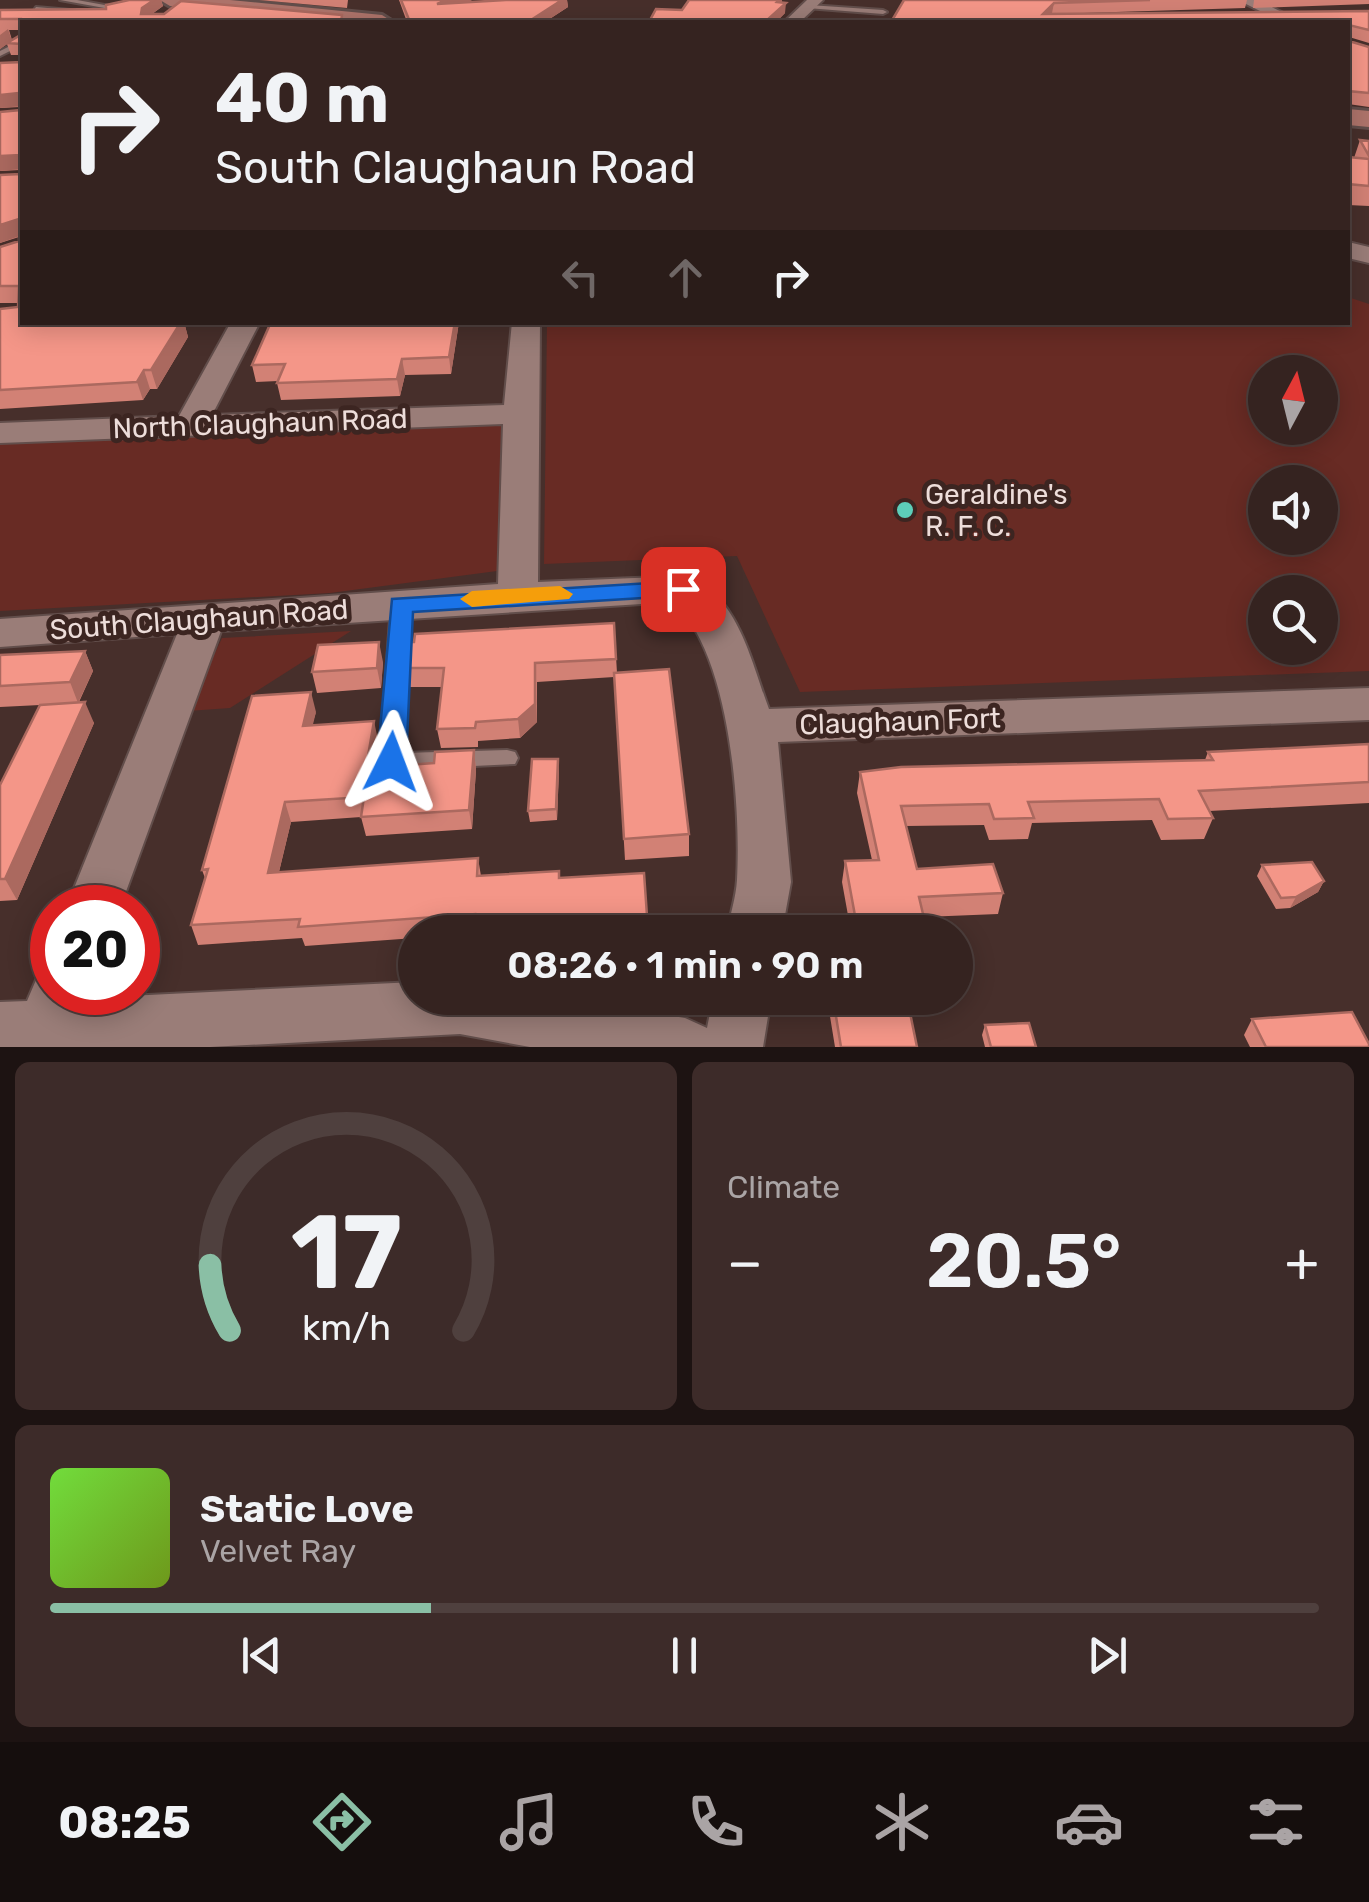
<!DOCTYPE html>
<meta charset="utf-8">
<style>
body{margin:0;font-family:Rubik,sans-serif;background:#3d2b29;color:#f1f3f6;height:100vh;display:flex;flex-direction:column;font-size:38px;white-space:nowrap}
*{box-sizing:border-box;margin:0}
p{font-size:32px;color:#aaa4a5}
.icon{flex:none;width:55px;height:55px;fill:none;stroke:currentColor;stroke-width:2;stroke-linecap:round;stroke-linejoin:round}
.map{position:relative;height:1047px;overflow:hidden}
.side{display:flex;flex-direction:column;gap:15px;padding:15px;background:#1d1312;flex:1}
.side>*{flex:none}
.guide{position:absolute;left:20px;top:20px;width:1330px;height:305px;border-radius:0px;box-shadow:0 5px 25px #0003,0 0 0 2px #4f403e;background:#352320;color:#f1f3f6;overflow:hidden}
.needle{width:65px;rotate:7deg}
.controls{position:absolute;left:1248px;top:355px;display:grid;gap:20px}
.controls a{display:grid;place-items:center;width:90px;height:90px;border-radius:50%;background:#352320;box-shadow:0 5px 25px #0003,0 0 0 2px #4f403e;font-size:50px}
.speed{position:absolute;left:30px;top:885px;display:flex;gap:20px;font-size:50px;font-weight:700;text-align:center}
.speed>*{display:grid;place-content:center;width:130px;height:130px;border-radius:50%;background:#352320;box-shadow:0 5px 25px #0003,0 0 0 2px #4f403e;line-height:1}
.speed .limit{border:15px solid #d22;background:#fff;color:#111}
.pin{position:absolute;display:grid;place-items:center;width:85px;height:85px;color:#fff;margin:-42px;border-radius:20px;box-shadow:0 5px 15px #0006}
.me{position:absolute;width:110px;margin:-55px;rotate:3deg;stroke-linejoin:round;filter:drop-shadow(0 0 8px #0008)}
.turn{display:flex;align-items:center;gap:35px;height:210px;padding:0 30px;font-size:45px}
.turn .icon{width:130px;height:130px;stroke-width:2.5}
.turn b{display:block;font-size:70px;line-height:85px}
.lanes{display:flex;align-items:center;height:95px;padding:0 30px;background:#0003;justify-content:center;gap:50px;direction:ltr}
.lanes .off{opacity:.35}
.big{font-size:75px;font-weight:600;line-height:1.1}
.side .tile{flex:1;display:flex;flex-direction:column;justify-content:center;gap:15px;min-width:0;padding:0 35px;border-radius:15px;background:#3d2b29}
.side .dial{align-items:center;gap:0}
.dial svg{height:260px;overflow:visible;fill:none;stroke:#4f403e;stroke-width:7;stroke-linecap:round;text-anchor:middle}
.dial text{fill:#f1f3f6;stroke:none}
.song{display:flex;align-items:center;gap:30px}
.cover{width:120px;height:120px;border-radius:15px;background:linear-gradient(135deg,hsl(100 70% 55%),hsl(80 70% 35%))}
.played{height:10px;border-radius:5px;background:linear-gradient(90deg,#8abfa5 30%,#4f403e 30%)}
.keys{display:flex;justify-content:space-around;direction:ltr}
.heat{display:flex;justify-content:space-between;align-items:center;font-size:55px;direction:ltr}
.side .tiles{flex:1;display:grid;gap:15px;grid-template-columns:1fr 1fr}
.tile:last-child{grid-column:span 2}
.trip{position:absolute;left:398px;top:915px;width:575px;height:100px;border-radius:50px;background:#352320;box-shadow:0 5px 25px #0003,0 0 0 2px #4f403e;font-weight:600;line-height:100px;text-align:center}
.tabs{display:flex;height:160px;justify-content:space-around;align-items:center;background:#150e0d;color:#aaa4a5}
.tabs .icon{width:70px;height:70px}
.tabs .current{color:#8abfa5}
.tabs b{font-size:45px;color:#f1f3f6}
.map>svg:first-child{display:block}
.green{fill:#682b24;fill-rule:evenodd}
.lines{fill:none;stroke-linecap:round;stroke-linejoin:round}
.lane-casing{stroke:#624e4b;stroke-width:4}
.street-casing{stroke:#624e4b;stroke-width:4}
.secondary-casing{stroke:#624e4b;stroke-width:6}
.lane{fill:#9a7d78;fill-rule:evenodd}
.street{fill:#9a7d78;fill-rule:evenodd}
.secondary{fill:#ae746b;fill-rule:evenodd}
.wall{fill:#d28175;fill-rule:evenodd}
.shaded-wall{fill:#ab695f}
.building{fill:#f49688;stroke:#ab695f;stroke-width:2.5}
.route{fill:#1a73e8;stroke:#114b97;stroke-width:2.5}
.slow{fill:#f59e0b}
.poi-dot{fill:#5dceb9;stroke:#3c2521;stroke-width:4}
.labels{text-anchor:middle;stroke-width:10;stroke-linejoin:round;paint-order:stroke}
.street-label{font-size:28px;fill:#edddda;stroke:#3c2521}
.poi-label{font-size:28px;fill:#edddda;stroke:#3c2521;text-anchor:start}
</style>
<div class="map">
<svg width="1369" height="1047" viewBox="0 0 1369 1047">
<rect width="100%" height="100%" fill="#472f2b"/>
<path class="green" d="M1348,297L1369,304V671L800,692L737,556L544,564L547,323L1348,322ZM1265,372H1320V428H1265ZM1265,482H1320V538H1265ZM1320,592V648H1265V592Z
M505,419L497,571L330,593L0,611V440Z
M351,631L230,708L188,711L222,638Z"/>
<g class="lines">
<g class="lane-casing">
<path id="lane" d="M60,0H77L121,8L111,13L107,11L110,9Z
M809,5L883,10L887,12L883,14L807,8Z
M36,7L70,10L74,12L70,14L34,10Z
M22,40V45L0,56V51Z
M401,599L411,605L403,753L507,750L515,752L518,758L515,764L391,770L383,768L380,762L391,605Z"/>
</g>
<g class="street-casing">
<path id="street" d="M807,0H823L800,22H784Z
M1238,0H1257L1302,22H1282Z
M1348,242L1369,247V263L1348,258Z
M231,322H260L212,415L504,405L512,322H540L538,582L683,576C738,591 751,662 769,709L1369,688V720L778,742L791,882L782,932H727C730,915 736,897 737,880C741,806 730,652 673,602L221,631L120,908H66L177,634L0,647V619L498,584L503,424L0,443V423L179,416Z
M52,968V992H89L87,998L415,982V998H563L685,1018L707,1028L713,998H771L763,1047H530L460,1034L210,1047H0V1002L27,1001L39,973Z"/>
</g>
<g class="secondary-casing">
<path id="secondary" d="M160,0H230L382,15L393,22H325L170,6Z
M1348,109L1369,111V127L1348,125Z"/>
</g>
<use href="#lane" class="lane"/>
<use href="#street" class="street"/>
<use href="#secondary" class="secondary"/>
</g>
<path class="wall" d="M129,0H161L163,6L152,14L342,15L22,22V322H184L188,337L157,389H150L143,400L0,409V309L18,307V303H0V247L19,241V237L0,243V175L20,174V170L0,171V112L20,110V107L0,108V63L21,62V55H11L7,44L0,49V10L106,9ZM9,30H22V34L12,40Z
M259,0H348L347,8Z
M399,0H472L467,2L506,0H567L568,7L548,20H650L682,10L782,2L785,13L776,22H407Z
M904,0H1247L1245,8L1052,14L1369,11V43L1349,37V41L1369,47V107L1348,104V22H891Z
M1254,0H1369V4L1253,8Z
M1360,140L1369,141V206L1348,205V157L1354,158Z
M271,322H459L451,374L405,375L400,396L281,400L277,383L278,381L256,382L252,365Z
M614,623L617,673L689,834V856L625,860L614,677L537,682V722L520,738L478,741V747L441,748L437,729L442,687H410L407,668Z
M85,651L93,671L79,702L94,723L17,900L0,901V785L40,705L0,707V655Z
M383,662L381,688L317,693L312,672Z
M316,712L312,725L378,740L373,767L434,763L474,750L476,770L472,829L366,836L361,817L291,822L279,872L478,858L481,876L560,878L644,873L648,932H415V938L305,946L302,938L198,945L191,925L205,878L202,870Z
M1369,744V803L1209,811L1213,818L1204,839L1161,840L1152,820L1032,823L1028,839L989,840L984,825L906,826L917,869L1003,893L998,914L924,917L927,932H851L842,882L845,861L872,860L857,793L860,772L1205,760L1208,752Z
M559,769L557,820L530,822L528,811Z
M1262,865L1324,881L1318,892L1290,908L1276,909L1257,876Z
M827,998H907L917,1047H835Z
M1252,1019L1369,1047H1250L1244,1035Z
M985,1025L1036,1047H985L982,1035Z"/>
<path class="shaded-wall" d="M154,0H161L163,6L145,19L141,14L142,8Z
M447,0H472L438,15L437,4Z
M562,0H567L568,7L545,22L531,20Z
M779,0H782V6L786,3L785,13L776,22H765Z
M1054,3L1052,13L1043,14Z
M8,29L12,41L0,49V35Z
M20,93L22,106L0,108V95Z
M20,155L22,169L0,171V156Z
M19,219L22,235L0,243V225Z
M181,322H184L188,337L157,389L151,370Z
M455,322H459L451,374L449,357Z
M402,359L405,375L400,396L397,379Z
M144,370L150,389L143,400L137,382Z
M379,642L383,662L381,688L377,668Z
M85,651L93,671L78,703L70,682Z
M535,663L537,722L520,738L518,719Z
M311,692L316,712L308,745L303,726Z
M85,702L94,723L17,900L5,879Z
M374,721L378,740L370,787L366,768Z
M474,750L476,770L472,829L469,810Z
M558,759L559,769L557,820L556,809Z
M285,802L291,822L274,892L268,873Z
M1324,881L1318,892L1290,908L1296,897Z"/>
<path class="building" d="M129,0H154L142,8L141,14H164L181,1L342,15L341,22H22V322H181L151,370H144L137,382L0,390V309L18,307L19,286H0V247L19,241V219L0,225V175L20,174V155L0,156V112L20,110V93L0,95V63L21,62V44L7,43L22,34L21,19H0V10L106,9V5Z
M401,0H447L437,4L506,0H562L531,20H650L656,9L682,10L689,0H779L777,2L786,3L765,22H410Z
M904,0H1150L1054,3L1043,14L1369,11V30L1349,25V41L1369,47V93L1348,91V22H891Z
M1360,140L1369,141V156Z
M1348,157L1369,159V186L1348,184Z
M271,322H455L449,357L402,359L397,379L277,383L285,364L252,365Z
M614,623L616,659L535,663V704L518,719L476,722L475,728L437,729L444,668H407L408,642H414L415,634Z
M379,642L377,668L312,672L318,645Z
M85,651L70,682L0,686V655Z
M669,669L689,834L624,839L614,673Z
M311,692L303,726L374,721L366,768L434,763L435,752L474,750L469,810L361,817L364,797L285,802L268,873L478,858L477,876L559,871V878L644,873L648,930L613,932H562V928L473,932L475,914L298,927L300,919L191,925L208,869L202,870L252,696Z
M85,702L5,879H0V785L40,705Z
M1369,744V782L1199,791L1213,818L1168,819L1159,799L1028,802L1034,818L994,819L989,804L901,806L917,869L993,864L1003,893L919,897L927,931L858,932L845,861L879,860L860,772L901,767L1213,760L1208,752Z
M532,759H558L556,809L528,811Z
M1312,862L1324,881L1296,897L1281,898L1262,865Z
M833,998H907L917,1047H841Z
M1352,1012L1369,1044V1047H1266L1252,1019Z
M1029,1023L1036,1047H991L985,1025Z"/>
<path class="route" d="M683,581L695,589L692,595L413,612L406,762L402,769H381L377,762L392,599Z"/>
<path class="slow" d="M560,586L573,594L569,599L472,607L460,599L472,591Z"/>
<circle class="poi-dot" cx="905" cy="510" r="10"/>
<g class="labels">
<g class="street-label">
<text transform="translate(260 423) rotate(-2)" y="10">North Claughaun Road</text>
<text transform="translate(199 619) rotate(-4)" y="10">South Claughaun Road</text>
<text transform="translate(900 721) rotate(-2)" y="10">Claughaun Fort</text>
</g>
<g class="poi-label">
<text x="925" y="504">Geraldine's<tspan x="925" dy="32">R. F. C.</tspan></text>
</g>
</g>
</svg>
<div class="controls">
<a><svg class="needle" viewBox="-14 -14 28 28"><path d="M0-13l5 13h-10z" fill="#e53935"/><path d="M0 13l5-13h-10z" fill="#aaa4a5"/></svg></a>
<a><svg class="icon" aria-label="sound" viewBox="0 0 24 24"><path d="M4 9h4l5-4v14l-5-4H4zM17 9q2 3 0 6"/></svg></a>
<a><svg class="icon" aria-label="search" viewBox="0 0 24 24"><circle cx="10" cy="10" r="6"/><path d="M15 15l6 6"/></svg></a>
</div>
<div class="speed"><div class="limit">20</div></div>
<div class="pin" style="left:683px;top:589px;background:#d93025"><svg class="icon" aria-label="arrive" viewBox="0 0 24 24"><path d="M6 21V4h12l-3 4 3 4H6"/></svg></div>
<svg class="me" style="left:391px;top:762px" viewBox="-20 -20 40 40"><path d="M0-17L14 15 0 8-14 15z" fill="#1a73e8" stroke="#fff" stroke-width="4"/></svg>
<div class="trip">08:26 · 1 min · 90 m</div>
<div class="guide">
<div class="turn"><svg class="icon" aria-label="right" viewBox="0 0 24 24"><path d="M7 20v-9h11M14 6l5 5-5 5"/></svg><div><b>40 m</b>South Claughaun Road</div></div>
<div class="lanes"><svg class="icon off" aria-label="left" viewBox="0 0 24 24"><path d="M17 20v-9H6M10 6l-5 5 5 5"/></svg><svg class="icon off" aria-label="ahead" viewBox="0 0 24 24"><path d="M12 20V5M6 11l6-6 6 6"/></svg><svg class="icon" aria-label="right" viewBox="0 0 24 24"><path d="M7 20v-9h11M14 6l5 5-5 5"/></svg></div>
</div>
</div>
<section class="side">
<div class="tiles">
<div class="tile dial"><svg viewBox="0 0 100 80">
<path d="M14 69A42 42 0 1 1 86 69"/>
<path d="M14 69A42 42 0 0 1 8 49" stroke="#8abfa5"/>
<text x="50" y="56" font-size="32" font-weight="700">17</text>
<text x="50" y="72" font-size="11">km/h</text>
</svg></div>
<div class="tile"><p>Climate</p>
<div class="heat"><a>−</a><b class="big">20.5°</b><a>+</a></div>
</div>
<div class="tile">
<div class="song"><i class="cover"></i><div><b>Static Love</b><p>Velvet Ray</p></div></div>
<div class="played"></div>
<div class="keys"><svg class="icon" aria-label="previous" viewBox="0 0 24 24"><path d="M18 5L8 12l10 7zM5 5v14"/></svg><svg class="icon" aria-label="pause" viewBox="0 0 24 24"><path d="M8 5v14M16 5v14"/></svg><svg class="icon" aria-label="next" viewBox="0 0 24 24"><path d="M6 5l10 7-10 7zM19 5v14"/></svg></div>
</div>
</div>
</section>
<nav class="tabs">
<b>08:25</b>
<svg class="icon current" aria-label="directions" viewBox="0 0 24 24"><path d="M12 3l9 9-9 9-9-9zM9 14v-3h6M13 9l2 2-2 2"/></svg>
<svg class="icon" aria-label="music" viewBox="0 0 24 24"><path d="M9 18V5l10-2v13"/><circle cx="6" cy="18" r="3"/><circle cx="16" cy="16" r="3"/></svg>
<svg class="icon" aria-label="phone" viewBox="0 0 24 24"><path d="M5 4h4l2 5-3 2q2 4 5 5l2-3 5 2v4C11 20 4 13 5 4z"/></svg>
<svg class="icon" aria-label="climate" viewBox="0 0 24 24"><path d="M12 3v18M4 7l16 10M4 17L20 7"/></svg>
<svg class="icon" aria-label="car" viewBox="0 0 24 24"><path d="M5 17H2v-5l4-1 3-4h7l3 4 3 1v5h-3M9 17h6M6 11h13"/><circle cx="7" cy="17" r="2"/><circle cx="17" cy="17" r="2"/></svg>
<svg class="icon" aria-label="filters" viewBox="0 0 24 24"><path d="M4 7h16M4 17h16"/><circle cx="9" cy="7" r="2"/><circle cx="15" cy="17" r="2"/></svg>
</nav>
